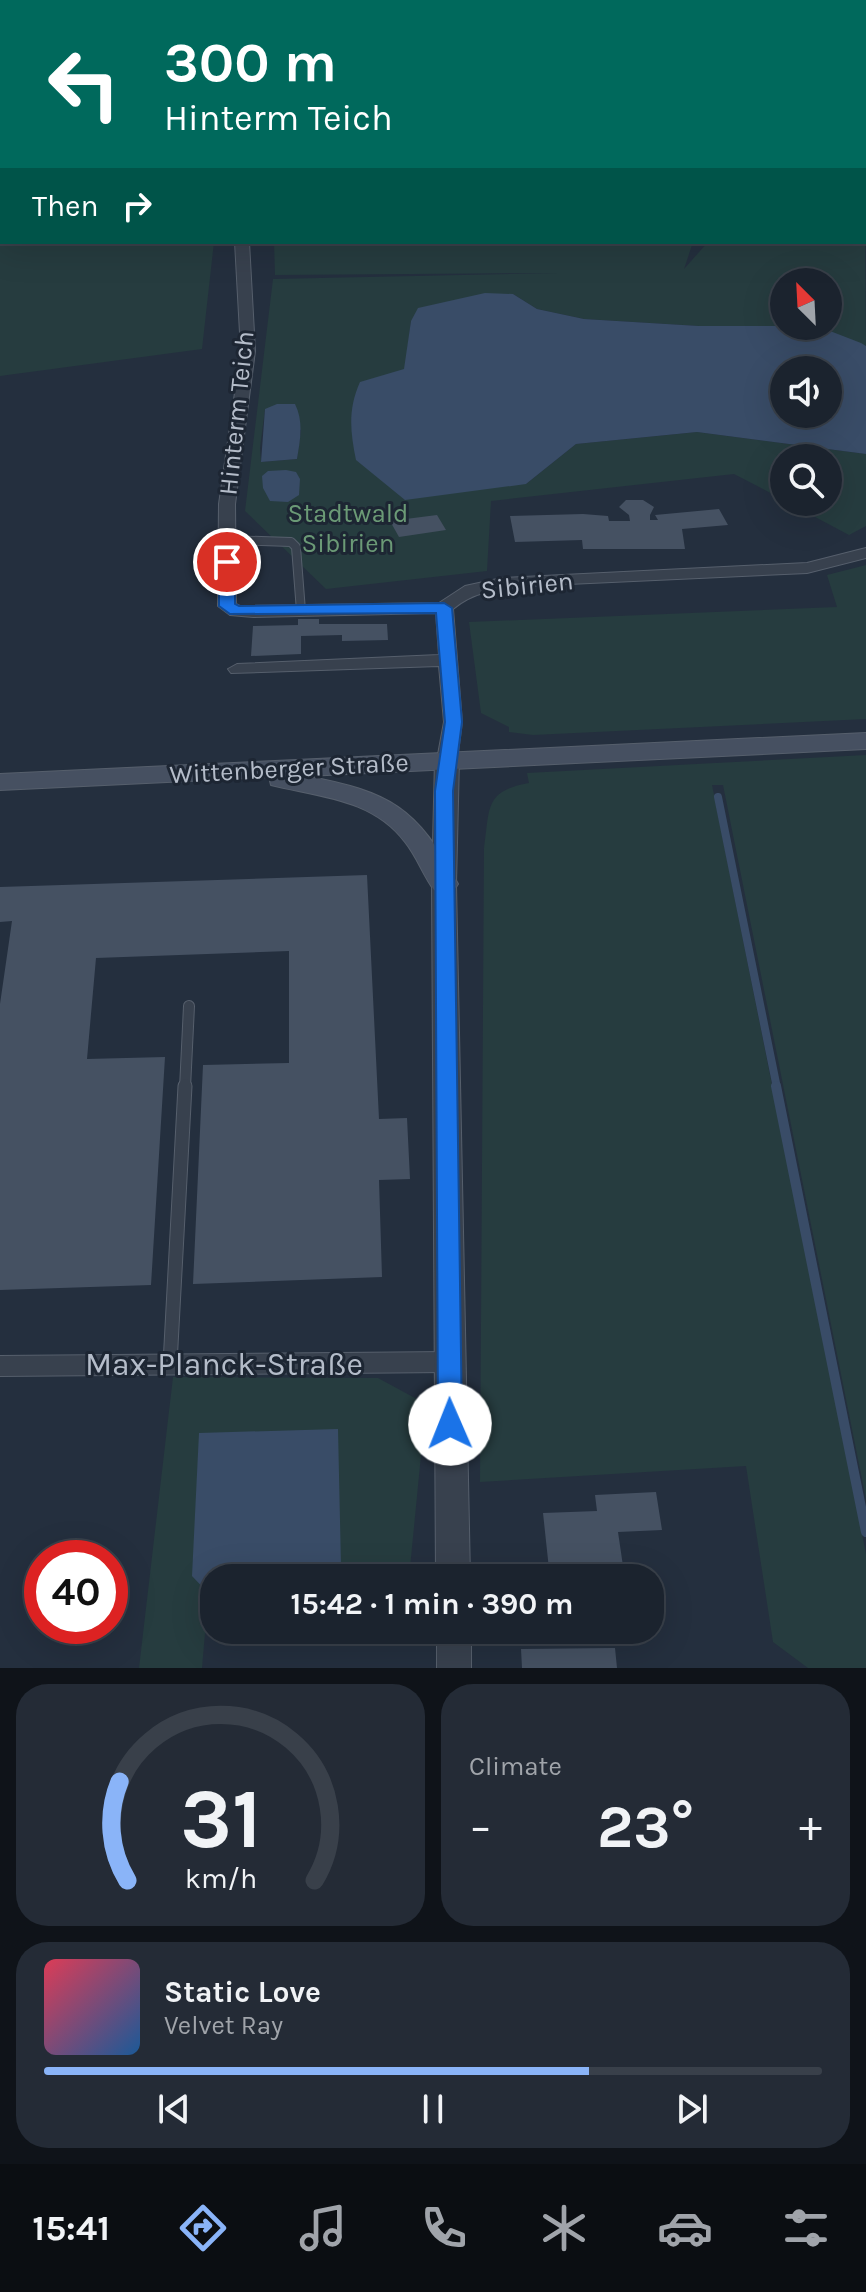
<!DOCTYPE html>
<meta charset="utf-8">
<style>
body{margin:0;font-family:Karla,sans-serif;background:#242b36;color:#f1f3f6;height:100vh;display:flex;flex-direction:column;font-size:30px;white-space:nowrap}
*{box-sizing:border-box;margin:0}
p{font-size:26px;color:#a0a4aa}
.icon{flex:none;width:44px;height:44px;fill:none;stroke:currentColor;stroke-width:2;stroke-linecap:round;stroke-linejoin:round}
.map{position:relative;height:1668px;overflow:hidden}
.sheet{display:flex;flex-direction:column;gap:16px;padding:16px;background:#0f1319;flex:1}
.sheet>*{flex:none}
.guide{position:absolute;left:0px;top:0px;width:866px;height:244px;box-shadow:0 8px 32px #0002,0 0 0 2px #39404a;background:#00695c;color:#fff;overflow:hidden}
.needle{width:52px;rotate:336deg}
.tools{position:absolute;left:770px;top:268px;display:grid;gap:16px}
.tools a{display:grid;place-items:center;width:72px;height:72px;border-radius:50%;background:#1b232e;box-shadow:0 8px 32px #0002,0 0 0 2px #39404a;font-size:40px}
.speed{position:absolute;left:24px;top:1540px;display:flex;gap:16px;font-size:40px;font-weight:700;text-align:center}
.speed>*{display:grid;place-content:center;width:104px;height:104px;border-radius:50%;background:#1b232e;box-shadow:0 8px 32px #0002,0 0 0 2px #39404a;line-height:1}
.speed .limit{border:12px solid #d22;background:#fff;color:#111}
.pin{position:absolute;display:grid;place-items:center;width:68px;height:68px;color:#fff;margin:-34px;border:4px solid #fff;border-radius:50%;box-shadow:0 2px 8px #0007}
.me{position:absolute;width:88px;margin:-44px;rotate:359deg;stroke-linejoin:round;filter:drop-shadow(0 0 6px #0008)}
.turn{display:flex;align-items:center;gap:28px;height:168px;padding:0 32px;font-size:36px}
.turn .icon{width:104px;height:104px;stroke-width:2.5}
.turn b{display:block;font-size:56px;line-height:68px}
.then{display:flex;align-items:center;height:76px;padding:0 32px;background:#0003;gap:16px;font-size:30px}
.big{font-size:60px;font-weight:700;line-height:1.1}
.sheet .widget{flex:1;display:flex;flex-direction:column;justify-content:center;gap:12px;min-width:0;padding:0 28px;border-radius:32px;background:#242b36}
.sheet .dial{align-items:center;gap:0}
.dial svg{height:208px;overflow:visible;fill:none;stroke:#39404a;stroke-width:7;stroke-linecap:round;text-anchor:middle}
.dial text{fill:#f1f3f6;stroke:none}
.song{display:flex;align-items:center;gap:24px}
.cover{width:96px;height:96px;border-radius:12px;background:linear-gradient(135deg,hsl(350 70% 55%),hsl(210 70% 35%))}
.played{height:8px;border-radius:4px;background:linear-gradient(90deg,#8ab4f8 70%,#39404a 70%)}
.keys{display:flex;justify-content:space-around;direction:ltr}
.heat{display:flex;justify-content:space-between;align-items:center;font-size:44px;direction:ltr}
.sheet .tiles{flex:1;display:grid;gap:16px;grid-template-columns:1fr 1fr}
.widget:last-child{grid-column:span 2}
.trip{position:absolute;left:200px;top:1564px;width:464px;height:80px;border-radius:32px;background:#1b232e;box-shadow:0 8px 32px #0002,0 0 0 2px #39404a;font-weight:700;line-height:80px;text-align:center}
.tab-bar{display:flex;height:128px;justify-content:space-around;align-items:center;background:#0b0e12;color:#a0a4aa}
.tab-bar .icon{width:56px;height:56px}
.tab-bar .on{color:#8ab4f8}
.tab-bar b{font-size:36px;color:#f1f3f6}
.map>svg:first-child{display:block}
.green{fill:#263c3f;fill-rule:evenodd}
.water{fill:#394c67;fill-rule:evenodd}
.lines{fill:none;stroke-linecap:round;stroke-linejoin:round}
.stream-far1{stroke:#394c67;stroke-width:8}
.stream{stroke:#394c67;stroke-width:10}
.building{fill:#455162}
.service-far2-casing{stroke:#565f6c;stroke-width:10}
.service-far1-casing{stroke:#565f6c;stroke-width:12}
.service-casing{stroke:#565f6c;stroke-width:15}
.minor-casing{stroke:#565f6c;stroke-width:2}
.tertiary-casing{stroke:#565f6c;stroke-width:2}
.secondary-casing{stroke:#565f6c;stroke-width:2}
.service-far2{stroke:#38414e;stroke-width:8}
.service-far1{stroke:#38414e;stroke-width:10}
.service{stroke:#38414e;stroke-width:13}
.minor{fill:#38414e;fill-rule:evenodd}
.tertiary{fill:#38414e;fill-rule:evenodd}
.secondary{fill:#465061;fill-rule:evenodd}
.route{fill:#1a73e8;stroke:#114b97;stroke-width:2}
.labels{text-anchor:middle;stroke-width:6;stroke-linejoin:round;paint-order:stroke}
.street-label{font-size:26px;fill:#b4bcc9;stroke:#1d2633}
.park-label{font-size:26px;fill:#6b9a76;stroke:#1d2633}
.near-street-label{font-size:32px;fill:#b4bcc9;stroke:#1d2633}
</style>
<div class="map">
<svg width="866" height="1668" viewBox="0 0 866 1668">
<rect width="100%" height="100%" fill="#242f3e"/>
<path class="green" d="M864,34L866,346L800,326H699L584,319L537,309L513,294L411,321L405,369L526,484L576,444L697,432L866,454V526L849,535L787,502H828V458H784V500L734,474L491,501L487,571L326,589L245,511L273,279L560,273L275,275L274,242H693L684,269L708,242H864ZM784,282H828V326H784ZM265,409L301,430L297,459L261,462L260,448Z
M0,219L2,242H214L202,349L0,376Z
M866,565V719L533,735L509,732V727L481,713L469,622L837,607L827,575Z
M866,755V1499L723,785H712L866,1554V1668H808L773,1642L746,1466L480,1482L484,848C490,808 484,791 529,783L527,773Z
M173,1377L378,1378L426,1404L409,1578H214V1630H383L205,1633L202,1668H139Z"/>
<path class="water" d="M485,293L513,294L537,309L584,319L699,326H800L830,331L861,343L866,346V454L697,432L576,444L526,484L405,500L356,460C350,431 348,409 360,382L404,369L411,321L418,308ZM784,370H828V414H784Z
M277,404H295C304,422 300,441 297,459L261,462L265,409Z
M286,470L296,472L300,479L299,495L288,502L270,501L263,488L262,476L268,471Z
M338,1429L341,1566L332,1578H214L212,1597L192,1576L199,1433Z"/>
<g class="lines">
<path class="stream-far1" d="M718,797L777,1088"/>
<path class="stream" d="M776,1086L866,1532"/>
</g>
<path class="building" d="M626,500H643L654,507L650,515V520H658L655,515L719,509L728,525L682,529L685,549H583L582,540L515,542L510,516L583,514L608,516L609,521H630L629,515L619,507Z
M437,515L446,530L399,537L390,521Z
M298,619H319V624H387L388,640L342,641V635L301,636V654L251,656L253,626L298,625Z
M367,875L379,1119L407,1118L410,1179L379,1180L382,1277L193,1284L203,1065L289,1063V951L96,958L87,1059L165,1057L151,1285L0,1290V1004L12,921L0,922V887Z
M656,1492L662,1530L618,1532L623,1566L549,1569L543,1513L597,1511L595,1495Z
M615,1648L617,1668H522L521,1649Z"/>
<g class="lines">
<g class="service-far2-casing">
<path id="service-far2" d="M227,540L291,542L296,547L301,611"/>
</g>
<g class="service-far1-casing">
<path id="service-far1" d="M185,1088L189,1006"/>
</g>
<g class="service-casing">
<path id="service" d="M170,1364L185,1086"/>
</g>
<g class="minor-casing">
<path id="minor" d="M173,0H184L185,2H174Z
M864,143L866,144V152L864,151Z
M235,242H249L255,351L235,504L236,604L240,606L439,603L465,586L502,578L807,563L866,548V558L807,573L525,586C498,589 474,591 453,609L462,722L457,760L447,766L437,760L444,722L439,666L231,673L228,669L237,664L439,655L436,613L253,617L230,615L218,606L219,504L241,351Z
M449,1352L458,1355L462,1362L458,1369L449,1372L0,1376V1356Z"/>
</g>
<g class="tertiary-casing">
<path id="tertiary" d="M447,753L455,755L459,760L456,884L470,1578H436L432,884L435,760L439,755Z
M437,1630H471V1668H437Z"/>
</g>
<g class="secondary-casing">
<path id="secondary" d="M866,733V749L306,776C390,792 417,807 458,884L454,890L444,893L434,890C423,875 417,857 405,842C373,799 320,797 271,785L269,777L0,790V774Z"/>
</g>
<use href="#service-far2" class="service-far2"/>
<use href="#service-far1" class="service-far1"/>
<use href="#service" class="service"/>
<use href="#minor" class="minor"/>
<use href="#tertiary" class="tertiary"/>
<use href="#secondary" class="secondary"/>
</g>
<path class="route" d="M227,557L235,562V604L239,606L444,603L452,608L462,722L453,791L462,1424L458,1431L450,1434L441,1431L438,1424L435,791L445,722L436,613L230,614L219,606V562Z"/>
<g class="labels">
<g class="street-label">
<text transform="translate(236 413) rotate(-84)" y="9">Hinterm Teich</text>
<text transform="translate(527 585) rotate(-6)" y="9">Sibirien</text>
<text transform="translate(289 768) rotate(-3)" y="9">Wittenberger Straße</text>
</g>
<g class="park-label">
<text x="348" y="522">Stadtwald<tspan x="348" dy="30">Sibirien</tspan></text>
</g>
<g class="near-street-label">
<text x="224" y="1375">Max-Planck-Straße</text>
</g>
</g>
</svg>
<div class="tools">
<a><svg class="needle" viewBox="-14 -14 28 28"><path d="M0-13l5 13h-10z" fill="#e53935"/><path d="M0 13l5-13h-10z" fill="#a0a4aa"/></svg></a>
<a><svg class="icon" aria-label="sound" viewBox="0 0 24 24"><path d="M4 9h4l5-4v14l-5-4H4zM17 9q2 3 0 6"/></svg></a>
<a><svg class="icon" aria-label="search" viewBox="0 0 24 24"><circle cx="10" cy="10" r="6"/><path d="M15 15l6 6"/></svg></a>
</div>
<div class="speed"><div class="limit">40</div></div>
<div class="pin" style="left:227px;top:562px;background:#d93025"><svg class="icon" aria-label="arrive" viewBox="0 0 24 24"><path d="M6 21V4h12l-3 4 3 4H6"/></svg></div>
<svg class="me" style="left:450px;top:1424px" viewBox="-20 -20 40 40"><circle r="19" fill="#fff"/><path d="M0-13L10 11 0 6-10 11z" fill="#1a73e8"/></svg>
<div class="trip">15:42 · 1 min · 390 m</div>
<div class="guide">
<div class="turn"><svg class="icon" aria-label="left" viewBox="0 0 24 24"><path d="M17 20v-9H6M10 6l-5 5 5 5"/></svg><div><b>300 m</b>Hinterm Teich</div></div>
<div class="then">Then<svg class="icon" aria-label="right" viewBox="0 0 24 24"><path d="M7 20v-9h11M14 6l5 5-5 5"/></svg></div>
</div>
</div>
<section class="sheet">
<div class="tiles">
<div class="widget dial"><svg viewBox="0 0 100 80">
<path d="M14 69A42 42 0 1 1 86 69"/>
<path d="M14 69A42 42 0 0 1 11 31" stroke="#8ab4f8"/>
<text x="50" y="56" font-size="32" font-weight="700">31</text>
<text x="50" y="72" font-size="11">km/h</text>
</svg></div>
<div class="widget"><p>Climate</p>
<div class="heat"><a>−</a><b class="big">23°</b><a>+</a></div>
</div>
<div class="widget">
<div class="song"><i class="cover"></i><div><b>Static Love</b><p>Velvet Ray</p></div></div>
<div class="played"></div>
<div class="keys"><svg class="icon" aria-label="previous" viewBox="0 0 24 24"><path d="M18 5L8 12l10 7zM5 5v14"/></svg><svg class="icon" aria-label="pause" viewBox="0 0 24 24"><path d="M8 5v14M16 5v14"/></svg><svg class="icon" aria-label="next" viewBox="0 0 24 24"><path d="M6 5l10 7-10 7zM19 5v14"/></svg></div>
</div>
</div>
</section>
<nav class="tab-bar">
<b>15:41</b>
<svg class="icon on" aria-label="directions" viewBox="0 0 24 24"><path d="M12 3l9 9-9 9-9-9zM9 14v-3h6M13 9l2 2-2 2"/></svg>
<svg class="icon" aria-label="music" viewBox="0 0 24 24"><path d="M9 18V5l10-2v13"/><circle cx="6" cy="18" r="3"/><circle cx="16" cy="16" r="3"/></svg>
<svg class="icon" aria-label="phone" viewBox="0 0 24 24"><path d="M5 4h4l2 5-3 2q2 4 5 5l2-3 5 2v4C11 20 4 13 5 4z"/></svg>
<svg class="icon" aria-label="climate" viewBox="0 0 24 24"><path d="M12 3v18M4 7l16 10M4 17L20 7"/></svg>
<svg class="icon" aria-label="car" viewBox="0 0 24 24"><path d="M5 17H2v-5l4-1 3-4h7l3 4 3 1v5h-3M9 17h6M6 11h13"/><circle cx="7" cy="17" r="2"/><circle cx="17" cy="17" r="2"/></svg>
<svg class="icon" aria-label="filters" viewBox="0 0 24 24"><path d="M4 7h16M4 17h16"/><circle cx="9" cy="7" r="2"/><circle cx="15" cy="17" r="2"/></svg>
</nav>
